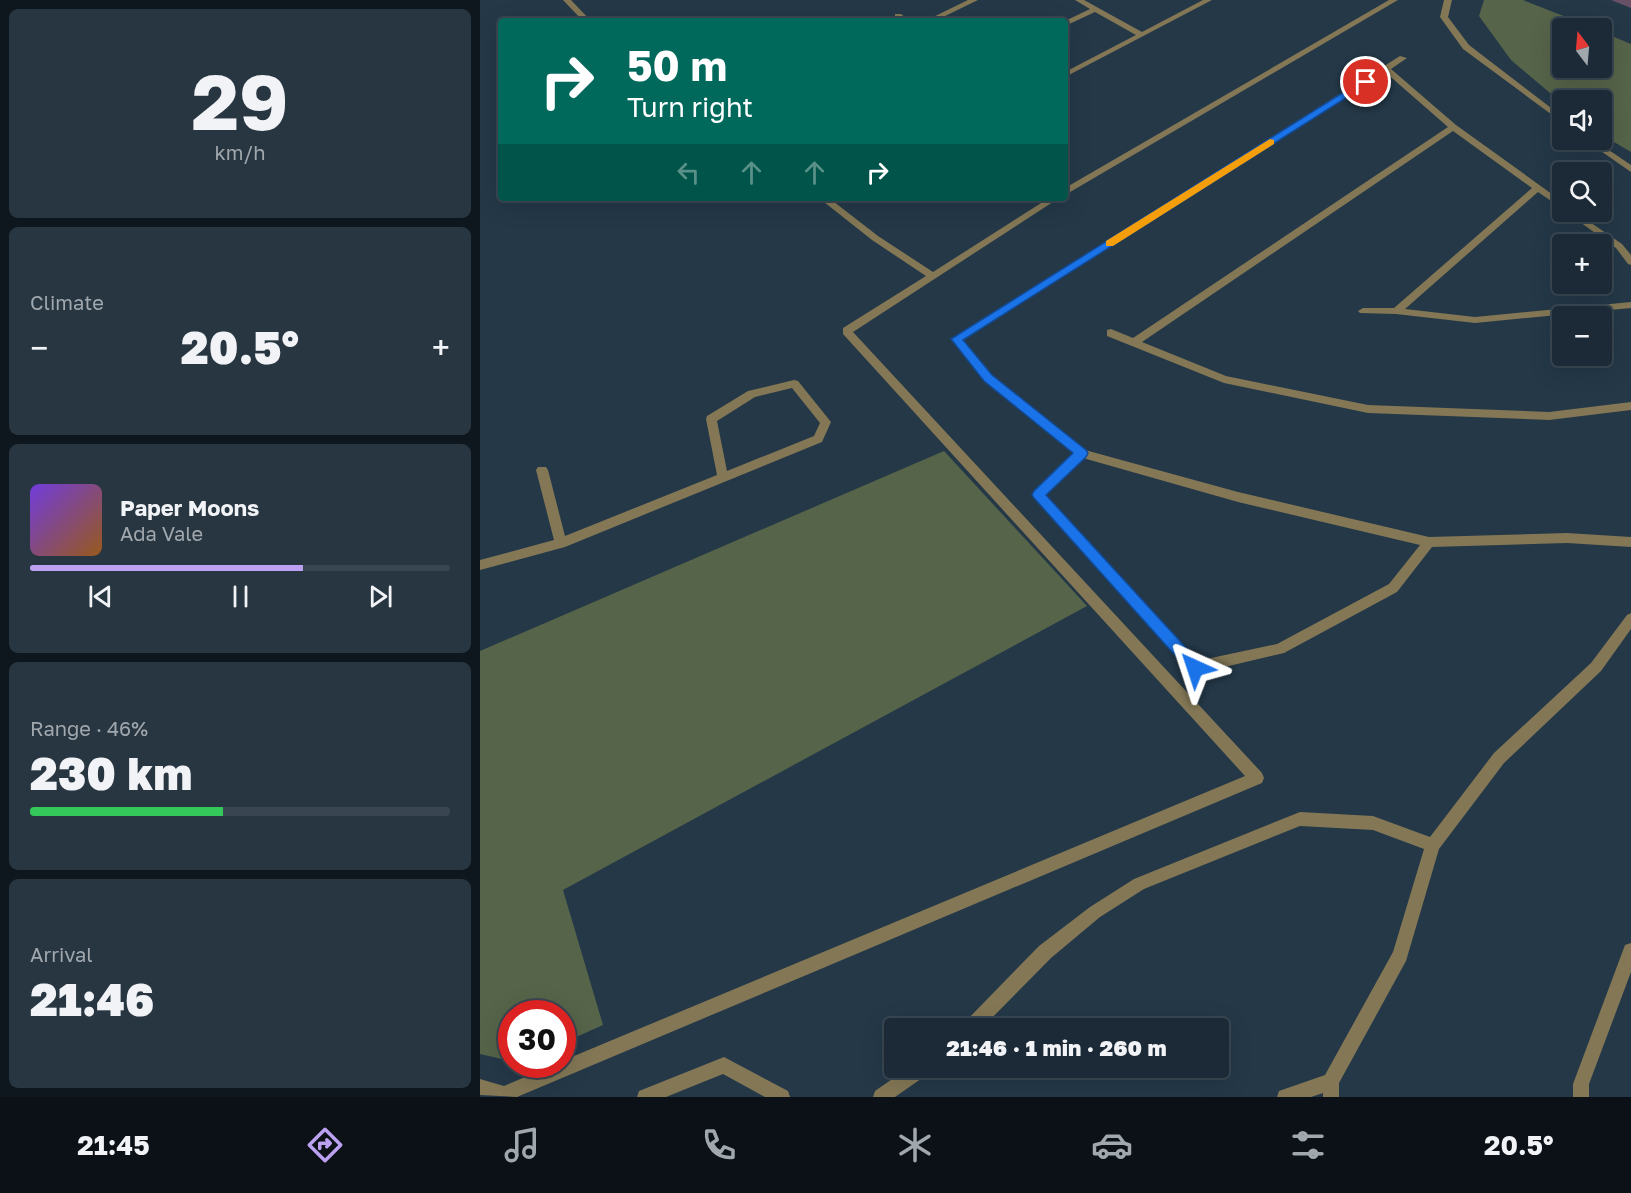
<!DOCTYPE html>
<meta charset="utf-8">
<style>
body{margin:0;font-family:"Golos Text",sans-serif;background:#283642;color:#f1f3f6;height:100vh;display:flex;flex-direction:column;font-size:22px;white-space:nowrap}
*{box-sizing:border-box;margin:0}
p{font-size:20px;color:#a0a7ad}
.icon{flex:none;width:33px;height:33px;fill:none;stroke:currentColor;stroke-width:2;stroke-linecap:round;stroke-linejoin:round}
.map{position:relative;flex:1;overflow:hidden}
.details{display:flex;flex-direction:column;gap:9px;padding:9px;background:#0f171e;width:480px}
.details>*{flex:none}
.banner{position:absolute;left:18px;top:18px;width:570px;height:183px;border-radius:6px;box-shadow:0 6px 24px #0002,0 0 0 2px #394651;background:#00695c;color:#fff;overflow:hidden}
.needle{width:39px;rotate:344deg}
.buttons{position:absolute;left:1072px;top:18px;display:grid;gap:12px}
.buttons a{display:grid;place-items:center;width:60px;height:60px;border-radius:6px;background:#1b2a36;box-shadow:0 6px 24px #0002,0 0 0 2px #394651;font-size:30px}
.speed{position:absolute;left:18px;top:1000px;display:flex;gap:12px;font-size:30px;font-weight:700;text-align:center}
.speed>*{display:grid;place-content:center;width:78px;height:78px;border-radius:50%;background:#1b2a36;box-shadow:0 6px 24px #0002,0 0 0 2px #394651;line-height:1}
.speed .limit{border:9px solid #d22;background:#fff;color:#111}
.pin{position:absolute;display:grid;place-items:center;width:51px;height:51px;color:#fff;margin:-26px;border:3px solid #fff;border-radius:50%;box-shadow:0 2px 6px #0007}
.me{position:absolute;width:66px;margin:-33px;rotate:318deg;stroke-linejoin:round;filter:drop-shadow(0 0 4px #0008)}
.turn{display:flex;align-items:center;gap:21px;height:126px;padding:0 30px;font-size:27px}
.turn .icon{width:78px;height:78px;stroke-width:2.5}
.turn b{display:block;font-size:42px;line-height:51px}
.lanes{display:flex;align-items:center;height:57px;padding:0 30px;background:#0003;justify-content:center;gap:30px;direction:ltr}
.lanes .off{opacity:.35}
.big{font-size:45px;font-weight:800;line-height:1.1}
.details .tile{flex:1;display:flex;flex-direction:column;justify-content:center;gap:9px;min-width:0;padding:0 21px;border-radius:9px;background:#283642}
.details .dial{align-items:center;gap:0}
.dial b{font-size:78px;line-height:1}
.song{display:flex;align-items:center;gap:18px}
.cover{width:72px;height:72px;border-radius:9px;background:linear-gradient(135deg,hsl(260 70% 55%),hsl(30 70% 35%))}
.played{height:6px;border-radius:3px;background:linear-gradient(90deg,#bca0f2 65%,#394651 65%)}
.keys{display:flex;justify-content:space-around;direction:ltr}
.heat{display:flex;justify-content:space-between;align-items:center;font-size:33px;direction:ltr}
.charge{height:9px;border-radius:4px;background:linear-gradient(90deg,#34c759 46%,#394651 0)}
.trip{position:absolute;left:404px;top:1018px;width:345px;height:60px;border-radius:6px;background:#1b2a36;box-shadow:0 6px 24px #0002,0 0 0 2px #394651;font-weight:800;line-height:60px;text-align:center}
.dock{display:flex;height:96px;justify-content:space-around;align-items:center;background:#0b1116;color:#a0a7ad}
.dock .icon{width:42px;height:42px}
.dock .on{color:#bca0f2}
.dock b{font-size:27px;color:#f1f3f6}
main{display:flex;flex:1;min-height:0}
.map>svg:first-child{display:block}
.green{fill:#566449}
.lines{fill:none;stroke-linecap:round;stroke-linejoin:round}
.minor{fill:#837755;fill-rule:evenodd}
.wall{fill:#685067}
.route{fill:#1a73e8;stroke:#114b97;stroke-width:1.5}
.slow{fill:#f59e0b}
</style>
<main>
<section class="details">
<div class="tile dial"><b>29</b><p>km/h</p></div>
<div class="tile"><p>Climate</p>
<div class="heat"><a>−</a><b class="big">20.5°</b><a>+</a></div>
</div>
<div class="tile">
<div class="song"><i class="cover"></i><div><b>Paper Moons</b><p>Ada Vale</p></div></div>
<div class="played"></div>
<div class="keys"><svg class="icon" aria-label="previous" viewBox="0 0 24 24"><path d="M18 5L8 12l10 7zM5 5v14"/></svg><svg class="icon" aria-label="pause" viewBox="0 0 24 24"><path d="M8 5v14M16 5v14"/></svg><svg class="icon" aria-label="next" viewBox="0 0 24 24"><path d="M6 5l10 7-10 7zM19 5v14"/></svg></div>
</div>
<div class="tile"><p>Range · 46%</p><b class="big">230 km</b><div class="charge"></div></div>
<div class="tile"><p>Arrival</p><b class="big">21:46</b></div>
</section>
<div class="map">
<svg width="1151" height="1097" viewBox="0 0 1151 1097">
<rect width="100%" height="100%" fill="#243848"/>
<path class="green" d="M1004,0H1043L1114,28H1083V68H1122V32L1151,44V152L1122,135V100H1083V104L1031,60L999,16Z
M464,451L607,606L83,890L123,1025L83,1043L82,1014H32L31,1061L0,1054V651Z"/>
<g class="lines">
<path class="minor" d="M83,0H91L111,21H103Z
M488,0H498L455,21H445Z
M595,0H604L662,32L723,0H732L585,77V72L656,35L615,12L585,26V21L610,9Z
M909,0H918L585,195V188Z
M964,0H972L968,17L989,45L1083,117V123L983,49L960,17Z
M415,14H421L430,21H421L415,18Z
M920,56L927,58L911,69L976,125L1083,202V209L1058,192L925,309L995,317L1151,302V308L995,323L916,314L880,313L878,311L883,308H914L1052,188L973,131L662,342L746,376L888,405L1069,412L1151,402V410L1069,420L888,413L744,383L627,336V330L631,329L653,338L968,127L905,72L482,340L512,375L605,450L758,492L949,537L1087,533L1151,537V547L1087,543L952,547L917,592L804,653L715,674L710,672L554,498L552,495L554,492L594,453L504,381L471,339ZM603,458L758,502L940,545L909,584L797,644L717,661L565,495Z
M1105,140H1114L1151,165V172Z
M339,198H349L398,236L453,272L569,198H579L373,332L782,773L784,778L782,783L37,1097L0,1095V1079L24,1086L73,1065H82V1061L765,776L363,334V328L446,276L392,240Z
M1086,212H1095L1142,244L1151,255V265L1148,264L1136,248Z
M314,380L318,381L351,422L342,442L85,547L0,570V560L74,540L56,470L58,467H66L68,470L85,536L237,475L226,419L227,416L268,391ZM312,388L340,423L334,436L247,471L237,421L275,397Z
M1151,613V629L1121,671L1024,763L959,849L926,961L859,1083V1097H843V1093L831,1097H797L799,1091L845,1075L913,952L944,849L893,830L820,826L664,889L620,917L571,958L501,1029H482L484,1023L559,946L610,907L654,879L820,812L893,816L950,837L1014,753L1111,663L1147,615Z
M1151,943V972L1109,1084V1097H1093V1084L1145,945Z
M244,1057L308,1091L310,1097H285L243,1074L186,1097H157L159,1091Z
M428,1068H450L448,1074L415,1097H393L395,1091Z"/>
</g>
<path class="wall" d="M1131,0H1151V8Z"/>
<path class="route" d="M883,80L891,82L483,340L512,375L606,450L608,453L606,457L566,495L720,663L722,668L720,672L715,674L710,672L554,498L552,495L554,491L593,453L504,381L471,339Z"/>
<path class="slow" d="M790,139L794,140V144L633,246H626V241Z"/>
</svg>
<div class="buttons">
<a><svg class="needle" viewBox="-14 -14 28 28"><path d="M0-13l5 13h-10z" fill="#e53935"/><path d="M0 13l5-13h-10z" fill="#a0a7ad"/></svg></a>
<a><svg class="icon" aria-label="sound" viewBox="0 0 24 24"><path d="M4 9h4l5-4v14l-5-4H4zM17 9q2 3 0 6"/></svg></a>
<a><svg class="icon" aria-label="search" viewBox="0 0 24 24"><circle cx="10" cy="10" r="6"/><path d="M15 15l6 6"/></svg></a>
<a>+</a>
<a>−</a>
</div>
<div class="speed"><div class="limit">30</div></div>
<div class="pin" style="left:886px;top:82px;background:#d93025"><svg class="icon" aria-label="arrive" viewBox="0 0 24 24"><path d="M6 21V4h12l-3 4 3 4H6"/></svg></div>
<svg class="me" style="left:715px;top:668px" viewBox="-20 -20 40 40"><path d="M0-17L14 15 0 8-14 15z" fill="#1a73e8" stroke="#fff" stroke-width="4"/></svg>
<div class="trip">21:46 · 1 min · 260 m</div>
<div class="banner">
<div class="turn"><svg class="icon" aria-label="right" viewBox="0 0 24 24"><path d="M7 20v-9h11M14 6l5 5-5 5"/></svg><div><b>50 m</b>Turn right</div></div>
<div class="lanes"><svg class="icon off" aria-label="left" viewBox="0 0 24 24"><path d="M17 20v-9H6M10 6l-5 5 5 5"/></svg><svg class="icon off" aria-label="ahead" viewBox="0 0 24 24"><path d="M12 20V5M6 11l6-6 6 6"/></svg><svg class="icon off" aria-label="ahead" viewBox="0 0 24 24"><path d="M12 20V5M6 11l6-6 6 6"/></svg><svg class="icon" aria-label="right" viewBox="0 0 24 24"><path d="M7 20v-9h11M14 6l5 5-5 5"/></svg></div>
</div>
</div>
</main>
<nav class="dock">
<b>21:45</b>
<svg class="icon on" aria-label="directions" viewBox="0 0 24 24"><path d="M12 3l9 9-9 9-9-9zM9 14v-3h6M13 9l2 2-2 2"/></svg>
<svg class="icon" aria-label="music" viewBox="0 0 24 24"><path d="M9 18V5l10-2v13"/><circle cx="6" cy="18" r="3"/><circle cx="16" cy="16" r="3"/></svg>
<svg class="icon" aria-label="phone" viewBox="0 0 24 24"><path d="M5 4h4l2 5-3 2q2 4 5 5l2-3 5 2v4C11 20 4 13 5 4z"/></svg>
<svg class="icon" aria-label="climate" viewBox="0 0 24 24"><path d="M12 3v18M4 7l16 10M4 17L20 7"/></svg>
<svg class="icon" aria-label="car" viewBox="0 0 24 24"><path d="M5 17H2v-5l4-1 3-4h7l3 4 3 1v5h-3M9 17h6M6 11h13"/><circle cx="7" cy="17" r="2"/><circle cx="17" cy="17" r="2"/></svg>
<svg class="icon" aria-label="filters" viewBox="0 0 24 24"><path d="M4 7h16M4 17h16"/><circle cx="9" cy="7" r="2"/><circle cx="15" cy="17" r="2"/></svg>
<b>20.5°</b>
</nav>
